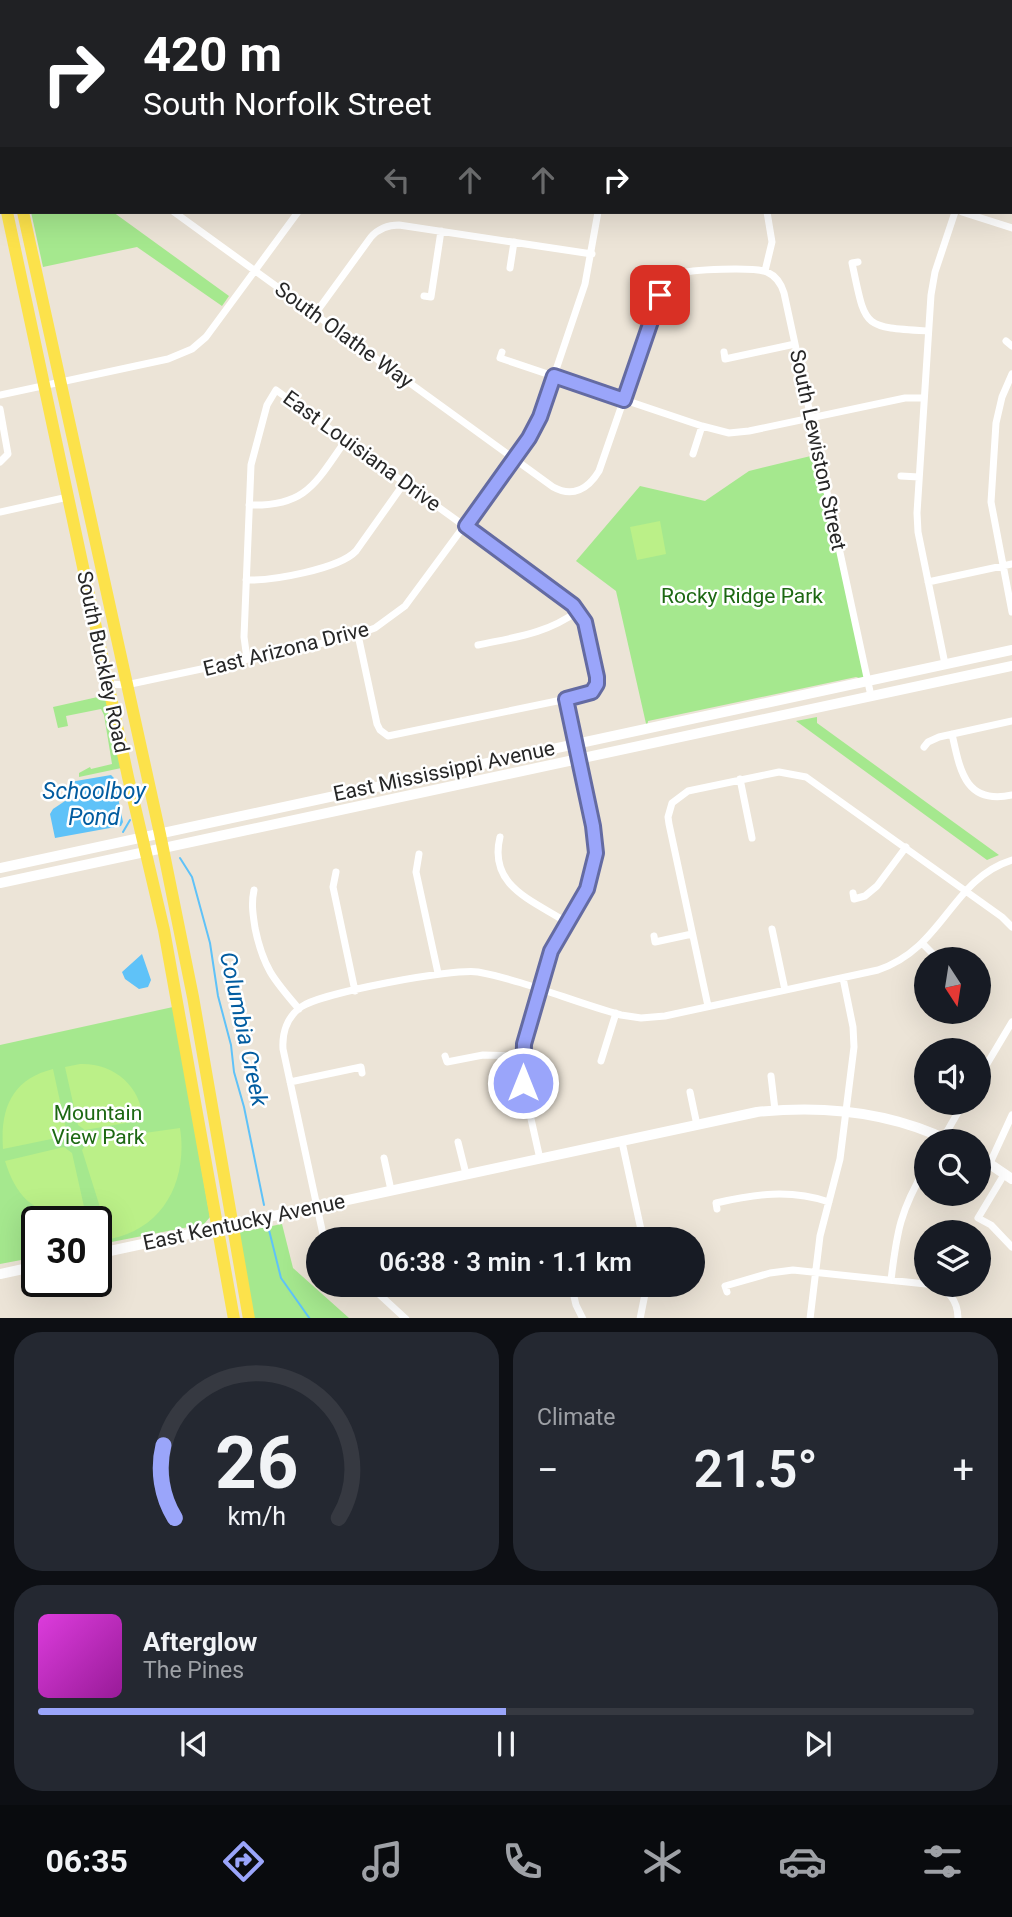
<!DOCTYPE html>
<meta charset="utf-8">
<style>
body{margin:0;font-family:Roboto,sans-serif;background:#242831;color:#f1f3f6;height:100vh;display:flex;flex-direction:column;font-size:26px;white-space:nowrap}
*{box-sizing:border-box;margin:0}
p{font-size:23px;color:#9ea1a6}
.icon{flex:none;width:38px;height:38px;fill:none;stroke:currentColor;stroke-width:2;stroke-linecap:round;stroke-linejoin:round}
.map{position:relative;height:1318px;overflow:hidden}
.drawer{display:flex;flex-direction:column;gap:14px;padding:14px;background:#0d0f14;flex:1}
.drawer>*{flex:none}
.hud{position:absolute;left:0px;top:0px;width:1013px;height:214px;box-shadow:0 7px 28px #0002;background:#202124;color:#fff;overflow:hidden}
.needle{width:46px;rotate:168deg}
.buttons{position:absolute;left:914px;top:947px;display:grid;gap:14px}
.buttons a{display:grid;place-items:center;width:77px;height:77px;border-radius:50%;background:#171b24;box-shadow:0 7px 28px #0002;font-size:35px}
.speed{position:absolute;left:21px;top:1206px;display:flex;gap:14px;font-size:35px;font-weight:700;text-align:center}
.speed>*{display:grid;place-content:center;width:91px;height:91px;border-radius:50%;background:#171b24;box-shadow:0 7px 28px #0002;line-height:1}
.speed .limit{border:4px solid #111;border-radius:10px;background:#fff;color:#111}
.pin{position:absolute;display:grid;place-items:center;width:60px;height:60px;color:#fff;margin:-30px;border-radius:14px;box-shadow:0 4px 10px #0006}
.me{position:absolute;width:77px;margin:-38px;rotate:0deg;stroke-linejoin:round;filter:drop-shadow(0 0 5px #0008)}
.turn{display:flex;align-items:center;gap:24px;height:147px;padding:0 28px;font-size:32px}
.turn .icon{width:91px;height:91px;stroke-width:2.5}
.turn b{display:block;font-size:49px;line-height:60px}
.lanes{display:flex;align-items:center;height:66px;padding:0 28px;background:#0003;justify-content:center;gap:35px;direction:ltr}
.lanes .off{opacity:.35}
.big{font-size:52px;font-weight:600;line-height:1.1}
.drawer .card{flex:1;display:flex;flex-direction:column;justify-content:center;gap:10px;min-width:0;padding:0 24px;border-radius:28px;background:#242831}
.drawer .dial{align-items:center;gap:0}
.dial svg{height:182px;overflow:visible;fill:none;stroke:#363941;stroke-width:7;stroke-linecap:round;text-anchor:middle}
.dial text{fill:#f1f3f6;stroke:none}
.song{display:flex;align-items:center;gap:21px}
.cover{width:84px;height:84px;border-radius:10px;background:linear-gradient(135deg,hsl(300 70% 55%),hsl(300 70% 35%))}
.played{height:7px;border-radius:4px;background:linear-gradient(90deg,#9aa5fa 50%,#363941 50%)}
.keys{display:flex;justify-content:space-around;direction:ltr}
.heat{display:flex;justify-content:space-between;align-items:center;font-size:38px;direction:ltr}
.drawer .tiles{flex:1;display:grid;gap:14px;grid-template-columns:1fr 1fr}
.card:last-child{grid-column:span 2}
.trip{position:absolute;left:306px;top:1227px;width:399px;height:70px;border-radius:35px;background:#171b24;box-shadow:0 7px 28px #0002;font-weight:600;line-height:70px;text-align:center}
.menu{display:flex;height:112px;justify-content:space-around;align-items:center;background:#090b0e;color:#9ea1a6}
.menu .icon{width:49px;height:49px}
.menu .selected{color:#9aa5fa}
.menu b{font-size:32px;color:#f1f3f6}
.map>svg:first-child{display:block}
.green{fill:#a5e88e}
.pitch{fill:#bbf088}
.water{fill:#5fc2f8}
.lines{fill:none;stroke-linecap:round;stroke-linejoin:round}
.stream{stroke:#5fc2f8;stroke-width:2}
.street{stroke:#fff;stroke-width:7}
.secondary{stroke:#fff;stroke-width:10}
.primary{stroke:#fce24b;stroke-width:12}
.route-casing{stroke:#646ba2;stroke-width:18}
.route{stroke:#9aa5fa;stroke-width:12}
.labels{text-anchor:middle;stroke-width:5;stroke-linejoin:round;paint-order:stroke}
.street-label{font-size:21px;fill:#272727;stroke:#fff}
.park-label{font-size:21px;fill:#1d6813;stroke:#fff}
.water-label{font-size:23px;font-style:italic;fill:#025ca0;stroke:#fff}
</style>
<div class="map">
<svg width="1012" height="1319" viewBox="0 0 1012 1319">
<rect width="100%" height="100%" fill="#ece4d7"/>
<path class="green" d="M31,212H113L229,296L222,306L137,247L43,267Z
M819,454L868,681L856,677L648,721L647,728L616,591L576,561L640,486L705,501L749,471Z
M111,694L126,767L79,777V773L90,767L91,769L112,764L104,715L101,709L66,716L68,726L58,728L53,707Z
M817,717V723L999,855L987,860L796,721Z
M173,1007L210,1217L204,1224L96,1245V1222H37V1257L0,1264V1045Z
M282,1224L293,1268L349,1318H249L232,1225L246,1231Z"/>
<path class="pitch" d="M660,521L666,554L637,560L630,527Z
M80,1064C114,1063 141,1086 143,1120L85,1130L78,1125L65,1067Z
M53,1069L66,1129L61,1137L3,1149C0,1107 13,1079 53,1069Z
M180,1128C188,1180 164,1229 110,1239L82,1150L88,1141Z
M64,1147L72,1153L85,1211C41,1220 18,1203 5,1161Z"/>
<path class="water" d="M111,775L114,778L123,822L121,826L55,838L50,814L53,809L65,801L66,788L70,782Z
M142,954L151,980L148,987L139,989L125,979L122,972Z"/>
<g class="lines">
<path class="stream" d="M123,832L130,820
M180,858L192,877L210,943L218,996L231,1045L234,1072L244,1107L264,1205
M269,1230L281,1278L310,1319"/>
<path class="street" d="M236,0V2
M399,0L400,2
M647,0L648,2
M722,0V2
M796,0L797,2
M869,0V2
M575,2L584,0
M942,2V0
M0,127H2
M174,212L553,487C573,498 588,489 599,471L660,295C664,286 669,279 678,274C690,269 755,267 767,272C776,276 781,283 784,293L871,696
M962,212L1012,228
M858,262L852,263C866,328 861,327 928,331
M510,268L514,242
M765,271L772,242L767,212
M424,296L431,297L441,231
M315,314L371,237C379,228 388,225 399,225L592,254
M1006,341L1012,346
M502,352L500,358L702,426L729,433L749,431L905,398H924
M724,352L725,359L795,344
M1012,374L1002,397L996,423L991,502L1012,612
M0,395L168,359L192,349L206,337L298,212
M0,409L8,454L0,462
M693,454L702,426
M901,476L919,477
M249,505C307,507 316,482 346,440
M0,512L68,497
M246,580C272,581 339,569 356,551L405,482
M928,582L1012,564
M478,645C516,637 546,634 578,611
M247,659L244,637L251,465L267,405L276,390L574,605C588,622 598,662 597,684L591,692L586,695L388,736L380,730L377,724L358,635
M945,664L918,532L917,513L931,295L935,272L955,212
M108,684L126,685L347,638L375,628L405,606L529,438L540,417L585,284L598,212
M952,734C960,770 965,805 1012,795
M924,747L928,742L939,737L1012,721
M740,779L752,838
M500,837C488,886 532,900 566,922
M419,854L416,872L438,973
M336,872L333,887L355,991
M254,890C251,904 253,914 255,928C263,967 273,979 299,1009
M853,893L854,899L865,896L877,886L906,847
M772,929L785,990
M654,936L655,942L692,934
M923,944L938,959
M708,1006L669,824L668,817L672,803L688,791L779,772L806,777L1002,917L1012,927
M932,1050L933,1047
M445,1056L447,1062L483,1055L522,1056
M601,1061L616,1013
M771,1076L775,1110
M978,1079L1012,1022
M290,1082L361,1067L362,1073
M690,1092L697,1125
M942,1140L964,1102
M458,1142L466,1174
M622,1142L643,1239
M384,1158L391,1190
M540,1159L523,1083L524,1044L551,951L587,889L596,853L593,826L566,699
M990,1163L1012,1115
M1005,1173L978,1218L991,1225L1012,1247
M717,1209L716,1203C755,1194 790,1189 829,1202
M324,1239L283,1049C282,1033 287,1017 301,1007C320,993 453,968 478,972C526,981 573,1002 621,1015L641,1018L665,1016L878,970C944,948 951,879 1012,860
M891,1280C897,1231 900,1211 926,1167
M368,1284L406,1319
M571,1284L576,1305L583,1319
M929,1284C948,1288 958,1300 958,1319
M727,1292L725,1286L770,1273L793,1270L926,1284
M381,1296L392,1284
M640,1319L647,1284
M810,1319L820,1236L840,1159L854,1047L853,1027L843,978"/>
<path class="secondary" d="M0,868L1012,650
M0,883L1012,666
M978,1156L1012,1179
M96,1254L757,1112C823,1105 890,1112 950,1141
M0,1274L37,1266"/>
<path class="primary" d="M0,107L2,115
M0,180L2,188
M7,212L128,777L164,930L234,1319
M23,212L160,834L193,997L249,1319"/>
</g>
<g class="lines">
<g class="route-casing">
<path id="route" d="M523,1083L524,1044L551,951L587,889L596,853L593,826L566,699L592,692L597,684V677L585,622L573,605L466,526L529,438L540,417L554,376L624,400L660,295"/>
</g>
<use href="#route" class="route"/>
</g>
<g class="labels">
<g class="street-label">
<text transform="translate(344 335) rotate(36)" y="7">South Olathe Way</text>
<text transform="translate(818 450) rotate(78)" y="7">South Lewiston Street</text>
<text transform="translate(362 451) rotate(36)" y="7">East Louisiana Drive</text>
<text transform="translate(286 649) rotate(-14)" y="7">East Arizona Drive</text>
<text transform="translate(103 662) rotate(78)" y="7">South Buckley Road</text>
<text transform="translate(444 771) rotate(-12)" y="7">East Mississippi Avenue</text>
<text transform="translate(244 1222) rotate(-12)" y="7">East Kentucky Avenue</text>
</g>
<g class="park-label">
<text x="742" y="603">Rocky Ridge Park</text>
<text x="98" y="1120">Mountain<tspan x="98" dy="24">View Park</tspan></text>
</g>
<g class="water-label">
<text x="94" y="799">Schoolboy<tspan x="94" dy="26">Pond</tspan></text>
<text transform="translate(244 1029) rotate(78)" y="8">Columbia Creek</text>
</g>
</g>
</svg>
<div class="buttons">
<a><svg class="needle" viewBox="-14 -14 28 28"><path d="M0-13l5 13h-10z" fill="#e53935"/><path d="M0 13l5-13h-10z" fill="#9ea1a6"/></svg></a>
<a><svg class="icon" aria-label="sound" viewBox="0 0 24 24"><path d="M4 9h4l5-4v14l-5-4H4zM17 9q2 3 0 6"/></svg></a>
<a><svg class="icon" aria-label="search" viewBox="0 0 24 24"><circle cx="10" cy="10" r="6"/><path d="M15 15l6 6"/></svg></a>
<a><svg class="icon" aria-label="layers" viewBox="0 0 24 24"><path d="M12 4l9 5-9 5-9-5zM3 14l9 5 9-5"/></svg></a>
</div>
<div class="speed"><div class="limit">30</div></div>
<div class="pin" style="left:660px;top:295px;background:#d93025"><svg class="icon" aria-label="arrive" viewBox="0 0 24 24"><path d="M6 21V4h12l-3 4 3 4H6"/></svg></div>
<svg class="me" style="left:523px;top:1083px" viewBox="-20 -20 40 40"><circle r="17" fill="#9aa5fa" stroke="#fff" stroke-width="3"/><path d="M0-11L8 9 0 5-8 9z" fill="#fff"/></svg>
<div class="trip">06:38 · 3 min · 1.1 km</div>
<div class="hud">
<div class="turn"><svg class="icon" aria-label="right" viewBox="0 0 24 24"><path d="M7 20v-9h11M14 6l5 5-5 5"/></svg><div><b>420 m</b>South Norfolk Street</div></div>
<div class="lanes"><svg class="icon off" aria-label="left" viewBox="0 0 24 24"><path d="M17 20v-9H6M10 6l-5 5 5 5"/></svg><svg class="icon off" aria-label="ahead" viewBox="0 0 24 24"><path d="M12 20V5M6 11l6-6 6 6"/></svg><svg class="icon off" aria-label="ahead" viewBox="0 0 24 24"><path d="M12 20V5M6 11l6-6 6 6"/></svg><svg class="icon" aria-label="right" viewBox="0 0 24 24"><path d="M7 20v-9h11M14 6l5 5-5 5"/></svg></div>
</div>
</div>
<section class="drawer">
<div class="tiles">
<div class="card dial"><svg viewBox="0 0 100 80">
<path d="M14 69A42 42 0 1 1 86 69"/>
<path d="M14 69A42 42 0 0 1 9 37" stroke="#9aa5fa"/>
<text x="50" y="56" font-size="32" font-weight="700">26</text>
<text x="50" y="72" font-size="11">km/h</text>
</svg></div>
<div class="card"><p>Climate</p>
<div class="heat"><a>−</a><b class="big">21.5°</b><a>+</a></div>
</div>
<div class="card">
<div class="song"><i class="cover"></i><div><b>Afterglow</b><p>The Pines</p></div></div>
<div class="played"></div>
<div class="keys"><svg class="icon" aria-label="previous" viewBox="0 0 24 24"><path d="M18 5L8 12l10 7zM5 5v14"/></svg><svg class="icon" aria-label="pause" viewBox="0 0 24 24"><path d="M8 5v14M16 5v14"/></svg><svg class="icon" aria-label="next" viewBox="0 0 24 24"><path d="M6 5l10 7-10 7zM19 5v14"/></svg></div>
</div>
</div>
</section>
<nav class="menu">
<b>06:35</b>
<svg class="icon selected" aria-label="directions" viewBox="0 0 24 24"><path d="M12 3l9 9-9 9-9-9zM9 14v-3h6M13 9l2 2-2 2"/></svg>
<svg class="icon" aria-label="music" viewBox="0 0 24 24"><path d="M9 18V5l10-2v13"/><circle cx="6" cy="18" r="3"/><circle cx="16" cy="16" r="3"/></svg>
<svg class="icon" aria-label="phone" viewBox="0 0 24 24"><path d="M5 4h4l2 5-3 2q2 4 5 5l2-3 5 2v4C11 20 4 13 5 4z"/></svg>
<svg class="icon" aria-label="climate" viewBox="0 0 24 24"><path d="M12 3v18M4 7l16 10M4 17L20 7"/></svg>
<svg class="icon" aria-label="car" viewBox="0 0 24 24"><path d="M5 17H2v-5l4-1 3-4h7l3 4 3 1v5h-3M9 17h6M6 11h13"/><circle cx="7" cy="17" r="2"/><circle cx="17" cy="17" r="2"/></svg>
<svg class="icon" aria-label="filters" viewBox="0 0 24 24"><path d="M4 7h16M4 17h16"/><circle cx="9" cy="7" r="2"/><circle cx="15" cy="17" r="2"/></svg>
</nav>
